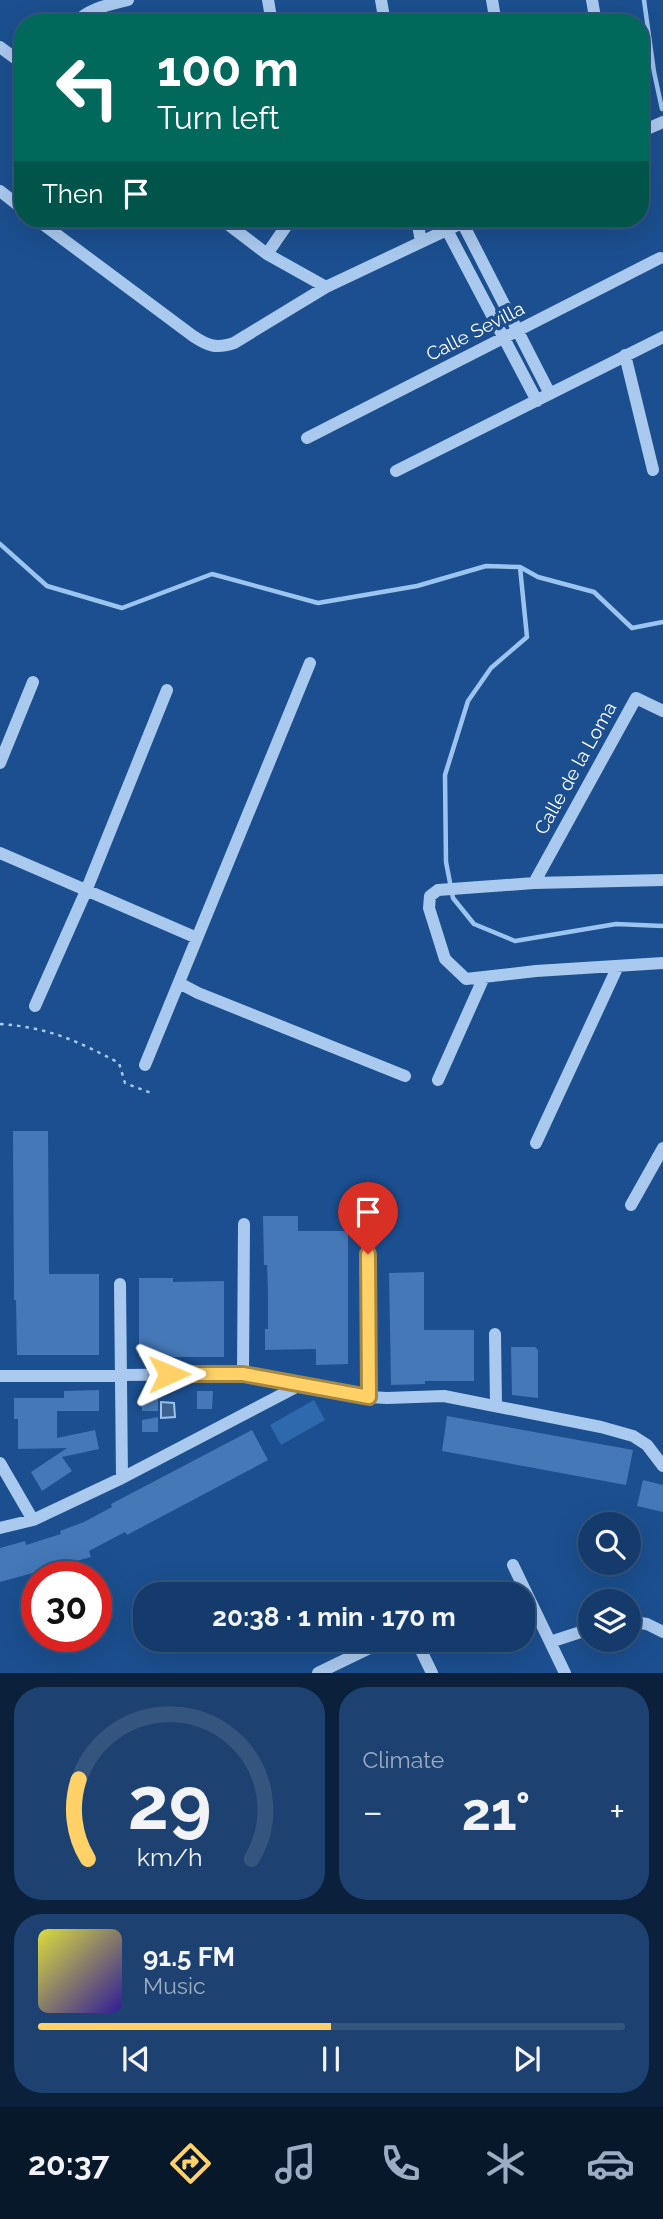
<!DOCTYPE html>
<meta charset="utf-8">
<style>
body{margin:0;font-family:Raleway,sans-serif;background:#1d4271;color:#f1f3f6;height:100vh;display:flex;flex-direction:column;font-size:26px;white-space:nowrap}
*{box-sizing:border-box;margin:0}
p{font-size:23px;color:#9dadc1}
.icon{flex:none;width:38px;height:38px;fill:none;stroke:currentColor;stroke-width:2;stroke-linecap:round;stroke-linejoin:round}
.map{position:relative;height:1673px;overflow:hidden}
.panel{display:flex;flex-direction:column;gap:14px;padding:14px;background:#0b203b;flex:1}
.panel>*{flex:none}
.top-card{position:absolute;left:14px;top:14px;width:635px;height:214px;border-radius:28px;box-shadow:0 7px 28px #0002,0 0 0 2px #33557e;background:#00695c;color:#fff;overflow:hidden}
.buttons{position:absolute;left:578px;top:1512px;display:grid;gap:14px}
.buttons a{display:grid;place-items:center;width:63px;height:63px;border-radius:50%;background:#143b6b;box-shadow:0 7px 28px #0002,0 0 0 2px #33557e;font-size:35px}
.speed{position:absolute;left:21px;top:1561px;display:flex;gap:14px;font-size:35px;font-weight:700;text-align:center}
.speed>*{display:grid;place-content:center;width:91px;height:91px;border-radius:50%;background:#143b6b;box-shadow:0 7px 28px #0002,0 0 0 2px #33557e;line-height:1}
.speed .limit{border:10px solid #d22;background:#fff;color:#111}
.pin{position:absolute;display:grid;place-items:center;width:60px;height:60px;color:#fff;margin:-72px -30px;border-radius:50% 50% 50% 0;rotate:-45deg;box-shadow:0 0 7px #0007}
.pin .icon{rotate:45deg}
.me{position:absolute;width:77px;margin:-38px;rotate:89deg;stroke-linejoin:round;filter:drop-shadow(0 0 5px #0008)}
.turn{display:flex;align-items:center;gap:24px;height:147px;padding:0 28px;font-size:32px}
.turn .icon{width:91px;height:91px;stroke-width:2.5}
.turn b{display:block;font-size:49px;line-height:60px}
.then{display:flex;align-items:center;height:66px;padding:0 28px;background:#0003;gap:14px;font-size:26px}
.big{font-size:52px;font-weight:700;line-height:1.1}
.panel .tile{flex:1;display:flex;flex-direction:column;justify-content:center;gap:10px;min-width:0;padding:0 24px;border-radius:28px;background:#1d4271}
.panel .dial{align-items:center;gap:0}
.dial svg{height:182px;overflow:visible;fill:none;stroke:#33557e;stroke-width:7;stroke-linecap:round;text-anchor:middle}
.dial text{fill:#f1f3f6;stroke:none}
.song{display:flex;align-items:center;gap:21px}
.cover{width:84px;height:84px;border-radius:10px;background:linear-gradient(135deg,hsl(60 70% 55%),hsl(250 70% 35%))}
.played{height:7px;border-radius:4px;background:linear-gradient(90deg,#ffd166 50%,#33557e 50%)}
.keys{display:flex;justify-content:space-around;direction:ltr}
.heat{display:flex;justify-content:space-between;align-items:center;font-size:38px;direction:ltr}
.panel .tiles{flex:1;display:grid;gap:14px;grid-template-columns:1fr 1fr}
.tile:last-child{grid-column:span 2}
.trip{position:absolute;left:133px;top:1582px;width:402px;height:70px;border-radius:28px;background:#143b6b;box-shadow:0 7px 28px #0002,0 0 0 2px #33557e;font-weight:700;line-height:70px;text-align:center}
.tab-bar{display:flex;height:112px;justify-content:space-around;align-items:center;background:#08182b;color:#9dadc1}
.tab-bar .icon{width:49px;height:49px}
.tab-bar .on{color:#ffd166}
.tab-bar b{font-size:32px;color:#f1f3f6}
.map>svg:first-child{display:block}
.green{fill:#2e69ad}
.water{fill:#3c6290;stroke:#9cc4f0;stroke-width:2}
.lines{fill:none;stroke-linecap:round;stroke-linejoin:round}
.stream{stroke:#9cc4f0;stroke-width:4.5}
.building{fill:#4478b7}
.path{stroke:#a9c9ee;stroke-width:2.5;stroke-dasharray:3.5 5;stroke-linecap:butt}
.minor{stroke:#a9c9ee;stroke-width:12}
.route-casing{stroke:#a68842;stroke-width:18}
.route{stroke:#ffd166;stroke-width:12}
.labels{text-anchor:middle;stroke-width:7;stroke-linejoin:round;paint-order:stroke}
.street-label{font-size:19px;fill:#fff;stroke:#1b4f8f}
</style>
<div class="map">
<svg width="663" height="1673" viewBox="0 0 663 1673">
<rect width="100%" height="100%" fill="#1b4f8f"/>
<path class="green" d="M314,1400L325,1420L281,1445L270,1425Z"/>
<path class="water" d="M161,1402L174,1403L175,1417L161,1418Z"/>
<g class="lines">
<path class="stream" d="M644,0L654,72L662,109
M0,544L47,586L122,608L212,574L318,603L417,586L486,566L520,567L538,577L594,592L632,628L663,622
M520,567L527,637L491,668L468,701L445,775L446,862L453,898L474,924L515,941L616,924L663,926"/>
</g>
<path class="building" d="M13,1131H48L49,1274H99V1355H17L16,1300H14Z
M263,1216H298V1231H348V1364L316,1365V1349L265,1350V1329H268V1291L267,1265H264Z
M424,1272V1330H474V1381H425V1384L391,1385L389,1273Z
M139,1278H173V1282L224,1281V1357H139Z
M511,1347H535L538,1350V1398L512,1395Z
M99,1390V1411H57V1438L95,1430L99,1449L62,1457L72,1471L42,1491L31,1472L67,1448L18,1449V1419H14V1398H64V1391Z
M197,1391H213L212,1409H197Z
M142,1399H158V1411H142Z
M447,1416L633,1450L626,1485L442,1451Z
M158,1417V1432H142V1420Z
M252,1430L268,1460L127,1535L125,1532L89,1551L91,1557L0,1582V1548L25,1541L26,1545L61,1534L60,1531L84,1522L112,1507L111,1504Z
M643,1480L663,1485V1512L637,1506Z"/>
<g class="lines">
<path class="path" d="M0,1024C47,1027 78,1041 119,1063L125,1083L151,1093"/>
<path class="minor" d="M268,0L272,23
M381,0L385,23
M492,0L496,23
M592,0L596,23
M75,23C89,8 108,5 128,0
M0,47L23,64
M640,132L663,122
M0,191L23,209
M36,219L193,336C208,346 216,349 234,343L326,287L470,219
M221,219L267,254L326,287
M417,219L421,242
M462,222L550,394
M447,230L537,401
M267,254L291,219
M625,355L653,470
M307,438L660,258
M396,471L663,337
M0,763L33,682
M0,853L197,938
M663,880L534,883L438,890L430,896L429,908L445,959L466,979L536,971L663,963
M534,883L636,698L663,711
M179,983L198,993L405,1076
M35,1006L86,891L167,690
M145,1065L310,663
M438,1080L484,977
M536,1143L618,966
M631,1205L663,1148
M368,1254L369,1397
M120,1284L122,1478
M495,1334L496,1405
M243,1374L244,1224
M0,1376L243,1374L369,1397L387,1398L444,1396L601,1427L633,1436L647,1445L663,1466
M0,1463L33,1520
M0,1528L33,1520L122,1478L302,1384
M513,1565L565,1673
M628,1621L647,1624L663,1632
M416,1640L432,1673
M550,1642L590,1629
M318,1673L386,1640"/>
</g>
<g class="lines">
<g class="route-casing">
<path id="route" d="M169,1374H243L369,1397L368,1254"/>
</g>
<use href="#route" class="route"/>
</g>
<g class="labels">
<g class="street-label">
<text transform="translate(475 331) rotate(-27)" y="7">Calle Sevilla</text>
<text transform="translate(575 768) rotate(-61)" y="7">Calle de la Loma</text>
</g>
</g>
</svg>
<div class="buttons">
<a><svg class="icon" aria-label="search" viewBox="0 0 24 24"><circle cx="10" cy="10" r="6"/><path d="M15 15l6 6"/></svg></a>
<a><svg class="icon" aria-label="layers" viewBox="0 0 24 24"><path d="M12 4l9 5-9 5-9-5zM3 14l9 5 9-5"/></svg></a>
</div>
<div class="speed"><div class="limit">30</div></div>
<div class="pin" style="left:368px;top:1254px;background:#d93025"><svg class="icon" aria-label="arrive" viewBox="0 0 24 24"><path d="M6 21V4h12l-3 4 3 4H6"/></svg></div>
<svg class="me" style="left:169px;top:1374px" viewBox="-20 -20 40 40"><path d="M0-17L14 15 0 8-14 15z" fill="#ffd166" stroke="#fff" stroke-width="4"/></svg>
<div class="trip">20:38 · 1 min · 170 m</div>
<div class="top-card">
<div class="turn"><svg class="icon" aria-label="left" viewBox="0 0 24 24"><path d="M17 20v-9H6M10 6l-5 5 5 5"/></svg><div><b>100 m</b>Turn left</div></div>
<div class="then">Then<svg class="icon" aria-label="arrive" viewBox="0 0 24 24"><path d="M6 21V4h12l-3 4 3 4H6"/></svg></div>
</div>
</div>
<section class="panel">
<div class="tiles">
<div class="tile dial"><svg viewBox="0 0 100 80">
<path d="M14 69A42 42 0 1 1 86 69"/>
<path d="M14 69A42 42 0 0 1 10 34" stroke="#ffd166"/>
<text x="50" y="56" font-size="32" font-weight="700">29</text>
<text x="50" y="72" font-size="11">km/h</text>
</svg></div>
<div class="tile"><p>Climate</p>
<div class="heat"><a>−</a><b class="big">21°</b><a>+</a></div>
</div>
<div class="tile">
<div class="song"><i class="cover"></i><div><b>91.5 FM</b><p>Music</p></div></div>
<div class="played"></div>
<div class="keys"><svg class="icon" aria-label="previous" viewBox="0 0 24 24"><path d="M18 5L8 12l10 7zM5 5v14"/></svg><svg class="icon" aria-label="pause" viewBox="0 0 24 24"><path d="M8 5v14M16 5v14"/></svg><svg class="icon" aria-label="next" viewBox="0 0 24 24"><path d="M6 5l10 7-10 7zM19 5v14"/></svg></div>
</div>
</div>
</section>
<nav class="tab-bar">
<b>20:37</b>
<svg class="icon on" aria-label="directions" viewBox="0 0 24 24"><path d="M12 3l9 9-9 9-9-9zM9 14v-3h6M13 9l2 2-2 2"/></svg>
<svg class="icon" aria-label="music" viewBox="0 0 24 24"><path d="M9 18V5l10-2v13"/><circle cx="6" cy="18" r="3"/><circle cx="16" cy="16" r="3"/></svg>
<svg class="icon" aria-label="phone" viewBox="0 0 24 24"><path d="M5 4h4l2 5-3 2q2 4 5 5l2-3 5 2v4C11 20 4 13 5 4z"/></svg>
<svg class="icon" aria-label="climate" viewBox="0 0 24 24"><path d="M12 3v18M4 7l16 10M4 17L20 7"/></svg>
<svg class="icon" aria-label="car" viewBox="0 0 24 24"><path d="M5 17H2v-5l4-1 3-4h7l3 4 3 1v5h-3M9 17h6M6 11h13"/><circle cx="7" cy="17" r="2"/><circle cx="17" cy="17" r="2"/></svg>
</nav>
